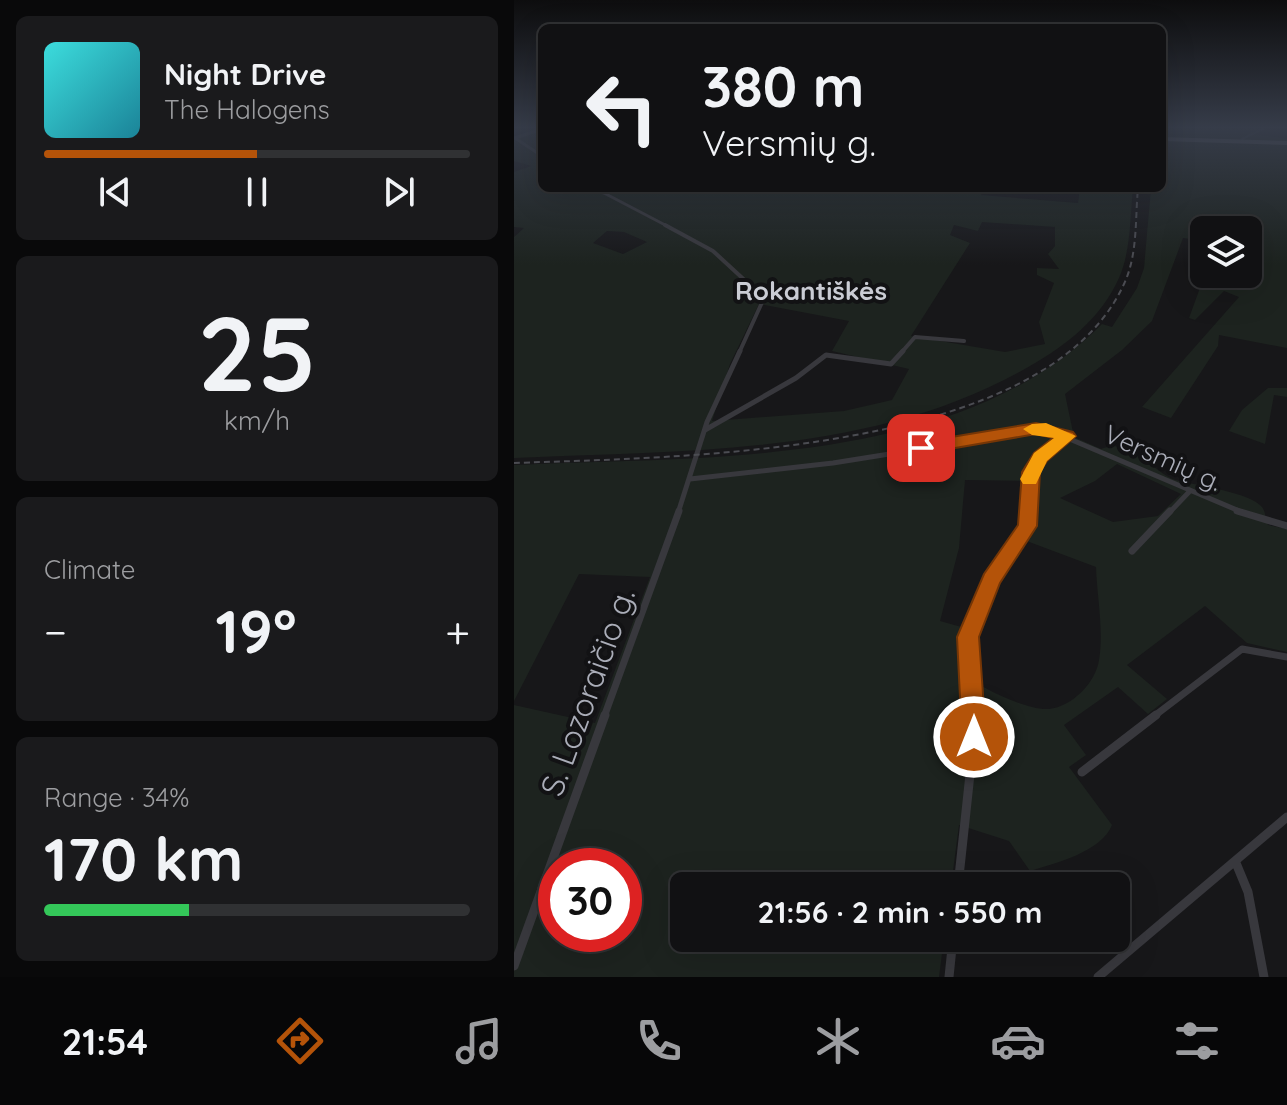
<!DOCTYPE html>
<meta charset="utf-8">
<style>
body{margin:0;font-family:Quicksand,sans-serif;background:#1a1a1c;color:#f1f3f6;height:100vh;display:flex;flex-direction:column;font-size:30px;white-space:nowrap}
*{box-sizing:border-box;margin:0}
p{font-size:26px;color:#9c9da0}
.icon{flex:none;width:44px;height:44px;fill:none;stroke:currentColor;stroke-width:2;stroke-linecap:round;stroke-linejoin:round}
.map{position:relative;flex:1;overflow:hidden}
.side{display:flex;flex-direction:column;gap:16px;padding:16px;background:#09090a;width:514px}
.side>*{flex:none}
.top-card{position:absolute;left:24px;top:24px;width:628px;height:168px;border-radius:12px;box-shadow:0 8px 32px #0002,0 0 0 2px #303133;background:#111113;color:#f1f3f6;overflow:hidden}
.buttons{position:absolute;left:676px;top:216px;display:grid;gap:16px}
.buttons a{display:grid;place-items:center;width:72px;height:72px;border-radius:12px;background:#111113;box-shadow:0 8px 32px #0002,0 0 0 2px #303133;font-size:40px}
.speed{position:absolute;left:24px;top:848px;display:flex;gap:16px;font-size:40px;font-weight:700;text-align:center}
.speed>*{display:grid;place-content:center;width:104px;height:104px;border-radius:50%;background:#111113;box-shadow:0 8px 32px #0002,0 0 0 2px #303133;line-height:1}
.speed .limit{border:12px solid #d22;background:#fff;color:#111}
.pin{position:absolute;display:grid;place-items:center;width:68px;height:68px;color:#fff;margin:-34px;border-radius:16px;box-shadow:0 4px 12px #0006}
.me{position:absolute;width:88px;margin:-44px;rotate:0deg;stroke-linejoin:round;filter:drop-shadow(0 0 6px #0008)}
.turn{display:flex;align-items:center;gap:28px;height:168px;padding:0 32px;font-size:36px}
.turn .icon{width:104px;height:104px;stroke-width:2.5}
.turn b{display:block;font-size:56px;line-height:68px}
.big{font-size:60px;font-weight:700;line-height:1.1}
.side .tile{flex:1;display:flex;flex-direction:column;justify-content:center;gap:12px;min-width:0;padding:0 28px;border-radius:12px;background:#1a1a1c}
.side .dial{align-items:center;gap:0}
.dial b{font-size:104px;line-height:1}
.song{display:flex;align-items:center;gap:24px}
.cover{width:96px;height:96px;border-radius:12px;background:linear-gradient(135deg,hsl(180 70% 55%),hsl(190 70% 35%))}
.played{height:8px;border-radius:4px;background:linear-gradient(90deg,#b45309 50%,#303133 50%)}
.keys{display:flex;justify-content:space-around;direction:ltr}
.heat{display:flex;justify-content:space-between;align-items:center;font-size:44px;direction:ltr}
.charge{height:12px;border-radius:6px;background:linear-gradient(90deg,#34c759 34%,#303133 0)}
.trip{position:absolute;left:156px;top:872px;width:460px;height:80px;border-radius:12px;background:#111113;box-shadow:0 8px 32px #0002,0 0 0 2px #303133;font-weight:700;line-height:80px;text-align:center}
.tab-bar{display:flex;height:128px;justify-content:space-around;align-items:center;background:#070708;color:#9c9da0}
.tab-bar .icon{width:56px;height:56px}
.tab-bar .selected{color:#b45309}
.tab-bar b{font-size:36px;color:#f1f3f6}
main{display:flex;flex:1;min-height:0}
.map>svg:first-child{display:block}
.green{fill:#1d231f;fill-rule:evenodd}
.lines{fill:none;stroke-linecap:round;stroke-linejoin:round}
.stream{stroke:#2d343c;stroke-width:2}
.minor-far4{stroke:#38383d;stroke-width:3}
.minor-far3{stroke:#38383d;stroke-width:4}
.minor-far2{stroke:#38383d;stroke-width:5}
.minor-far1{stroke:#38383d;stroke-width:7}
.minor{stroke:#38383d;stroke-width:9}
.primary{fill:#54555c;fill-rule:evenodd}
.rail{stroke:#4b4c52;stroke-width:2;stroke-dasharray:6 4;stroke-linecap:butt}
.route{fill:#b45309;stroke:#753606;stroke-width:2}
.slow{fill:#f59e0b}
.labels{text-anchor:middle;stroke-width:8;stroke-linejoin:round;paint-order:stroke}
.far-quarter-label{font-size:26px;font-weight:bold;fill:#caccd4;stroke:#121214}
.street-label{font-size:26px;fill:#aaadb8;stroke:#121214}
.near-street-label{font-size:32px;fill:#aaadb8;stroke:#121214}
</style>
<main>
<section class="side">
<div class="tile">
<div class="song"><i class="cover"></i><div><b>Night Drive</b><p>The Halogens</p></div></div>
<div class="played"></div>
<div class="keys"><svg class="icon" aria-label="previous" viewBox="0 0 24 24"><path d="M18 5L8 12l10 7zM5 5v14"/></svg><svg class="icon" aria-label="pause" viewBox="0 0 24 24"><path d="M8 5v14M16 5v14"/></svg><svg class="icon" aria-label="next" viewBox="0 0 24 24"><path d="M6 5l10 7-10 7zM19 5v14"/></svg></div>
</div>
<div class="tile dial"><b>25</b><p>km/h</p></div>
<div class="tile"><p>Climate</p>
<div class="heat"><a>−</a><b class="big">19°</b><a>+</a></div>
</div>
<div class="tile"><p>Range · 34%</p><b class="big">170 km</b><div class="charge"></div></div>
</section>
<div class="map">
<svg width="773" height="977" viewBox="0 0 773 977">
<rect width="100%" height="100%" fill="#171719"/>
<path class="green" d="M648,128H752L741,134L773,139V142L648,138Z
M28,130V188H471L467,195L564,203L566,188H619C616,217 617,251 605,278C587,318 553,345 516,366C361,456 174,450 0,458V237L10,228L0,227V172L17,166L0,161V136ZM468,222L541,227V246L534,254L545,269L523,268V275L540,283L525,322L531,344L491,352L397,336L456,243L436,235L440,225L464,231ZM93,231L110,232L133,242L109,254L79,243ZM245,304L335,321L318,351L395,369L378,400L330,411L198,421L216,364Z
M648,140L773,145V348L705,335L704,346L657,418L628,407L725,297L710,291L681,320L675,318L691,274H734V230H690V241L669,238L638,321L608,350L551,394L560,437L587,449C620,436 638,475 665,481C683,485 737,493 748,507C752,512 751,519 754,525L773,529V652L733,643L691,606L613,665L653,699L634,714L604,687L550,725L572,755L555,767L598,825C587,852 542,863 516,871L495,841L445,825L437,886H170V938H430L425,977H0V705L81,723L136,577L65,574L0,701V465C189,456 444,469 588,324L598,327L623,288L630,268L637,188H648ZM603,464L667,494L644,516L599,522L546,498L581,481ZM451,480L518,481L524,516L510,540L582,567C583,597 590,631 585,660C582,682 558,707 535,709C513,711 468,688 450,675L447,653L451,628L426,621L445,548ZM42,866H110V934H42Z
M754,388H773V397L760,395L751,444L715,431L728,410Z"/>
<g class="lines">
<path class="stream" d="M728,139L751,128"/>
<path class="minor-far4" d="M1,138L28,156
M1,138L28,129
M72,188L90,193L155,227"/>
<path class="minor-far3" d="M151,225L199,251L250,298L225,353
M387,353L401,337L450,341"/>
<path class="minor-far2" d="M191,430L282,378L312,355L377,364L389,351
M176,479L319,463L532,429L730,513
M164,513L193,422L226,351
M514,513C517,470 518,463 553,436
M655,513L675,492"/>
<path class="minor-far1" d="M723,511L773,526
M618,551L656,511
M90,717L165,511
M459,717L454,637L477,580L513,526L514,511
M639,717L728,649L773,657"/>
<path class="minor" d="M568,772L642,715
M722,863L734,892L750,977
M444,886L460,737L459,715
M0,966L91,715
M435,977L439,938
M584,977L773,817"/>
<path class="primary" d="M648,137L773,141V145L648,141Z"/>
<path class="rail" d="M0,463C161,457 531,457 610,284C624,254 621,219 624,188"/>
</g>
<linearGradient id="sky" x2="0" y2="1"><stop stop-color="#0d0d0e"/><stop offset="0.48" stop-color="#363c49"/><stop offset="1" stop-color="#363c49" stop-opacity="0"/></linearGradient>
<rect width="773" height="265" fill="url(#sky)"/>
<path class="route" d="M522,423L559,432L562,436L533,461L526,472L523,526L486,583L465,637L472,737L469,745L460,749L451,745L448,737L443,637L470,574L504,525L508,472L520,453L539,438L522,434L407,454L398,448L407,442Z"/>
<path class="slow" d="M532,423L562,436L533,461L522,484H509L506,479L520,453L540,438L518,435L509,429L518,424Z"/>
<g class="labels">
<g class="far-quarter-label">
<text x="297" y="300">Rokantiškės</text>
</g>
<g class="street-label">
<text transform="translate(649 458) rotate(24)" y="9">Versmių g.</text>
</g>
<g class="near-street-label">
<text transform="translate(74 692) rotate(-70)" y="11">S. Lozoraičio g.</text>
</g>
</g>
</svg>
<div class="buttons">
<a><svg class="icon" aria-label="layers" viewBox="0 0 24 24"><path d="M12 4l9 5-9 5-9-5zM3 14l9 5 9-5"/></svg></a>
</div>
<div class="speed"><div class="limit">30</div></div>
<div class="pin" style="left:407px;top:448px;background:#d93025"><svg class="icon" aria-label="arrive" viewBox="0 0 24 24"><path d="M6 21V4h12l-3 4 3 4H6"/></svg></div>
<svg class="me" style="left:460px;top:737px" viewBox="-20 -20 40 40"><circle r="17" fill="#b45309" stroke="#fff" stroke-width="3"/><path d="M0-11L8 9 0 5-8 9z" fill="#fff"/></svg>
<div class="trip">21:56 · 2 min · 550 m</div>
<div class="top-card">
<div class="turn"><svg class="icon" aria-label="left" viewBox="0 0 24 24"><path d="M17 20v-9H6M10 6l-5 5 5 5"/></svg><div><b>380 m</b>Versmių g.</div></div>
</div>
</div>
</main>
<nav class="tab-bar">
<b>21:54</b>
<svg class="icon selected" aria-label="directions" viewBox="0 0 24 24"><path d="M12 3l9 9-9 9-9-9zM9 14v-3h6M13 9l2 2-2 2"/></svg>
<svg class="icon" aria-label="music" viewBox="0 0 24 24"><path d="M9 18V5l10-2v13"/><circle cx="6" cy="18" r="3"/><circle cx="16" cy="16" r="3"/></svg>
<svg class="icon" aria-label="phone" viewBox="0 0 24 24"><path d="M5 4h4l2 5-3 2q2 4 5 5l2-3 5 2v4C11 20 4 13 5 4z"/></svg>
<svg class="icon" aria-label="climate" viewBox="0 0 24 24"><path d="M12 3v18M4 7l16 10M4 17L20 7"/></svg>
<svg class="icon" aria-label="car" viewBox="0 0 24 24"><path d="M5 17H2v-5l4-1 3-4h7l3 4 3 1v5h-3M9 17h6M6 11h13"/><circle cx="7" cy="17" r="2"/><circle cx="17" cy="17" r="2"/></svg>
<svg class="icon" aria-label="filters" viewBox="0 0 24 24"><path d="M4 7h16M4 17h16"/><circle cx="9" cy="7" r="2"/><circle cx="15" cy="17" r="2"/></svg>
</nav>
